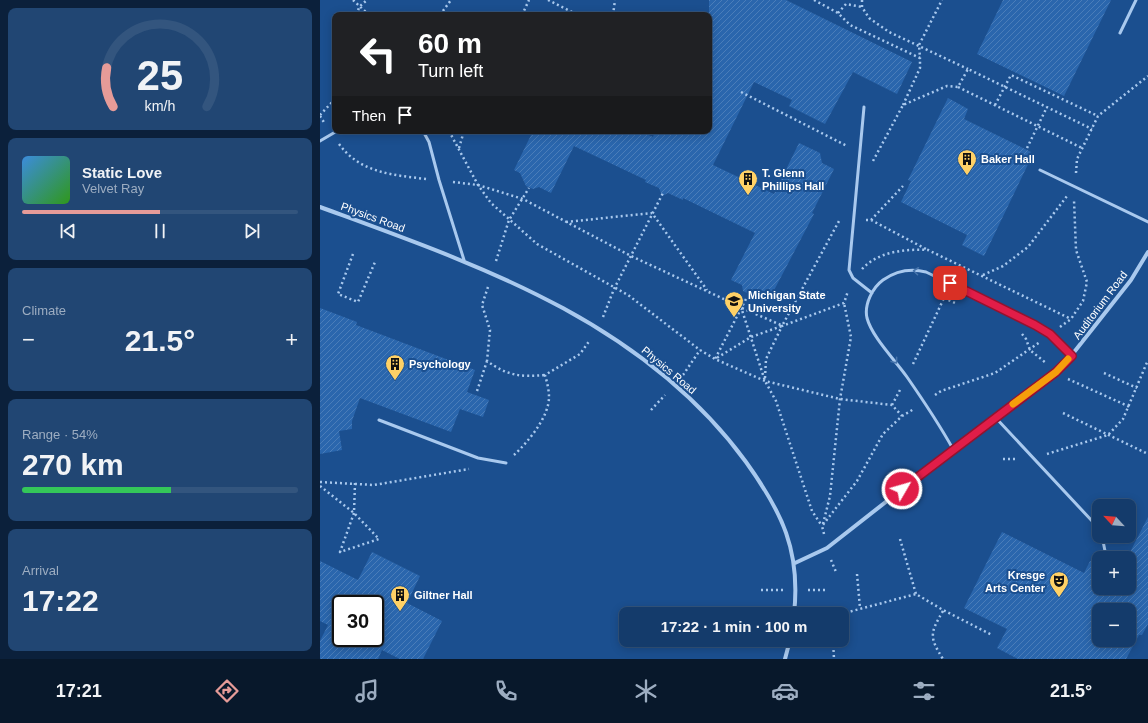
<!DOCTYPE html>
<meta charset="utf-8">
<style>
body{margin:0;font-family:Arial,sans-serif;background:#214673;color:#f1f3f6;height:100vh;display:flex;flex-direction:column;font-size:15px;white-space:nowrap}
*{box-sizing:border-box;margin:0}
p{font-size:13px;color:#9dadc1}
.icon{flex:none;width:22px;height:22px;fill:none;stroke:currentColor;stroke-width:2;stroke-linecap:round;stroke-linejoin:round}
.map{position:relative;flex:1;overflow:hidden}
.details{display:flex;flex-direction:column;gap:8px;padding:8px;background:#0b203b;width:320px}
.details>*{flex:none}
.guide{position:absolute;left:12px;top:12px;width:380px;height:122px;border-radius:8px;box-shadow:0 2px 10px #0003,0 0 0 1px #33557e;background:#202124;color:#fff;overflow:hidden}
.needle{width:26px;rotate:296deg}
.tools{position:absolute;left:772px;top:499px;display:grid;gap:8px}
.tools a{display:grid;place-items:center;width:44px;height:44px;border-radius:8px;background:#143b6b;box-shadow:0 2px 10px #0003,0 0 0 1px #33557e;font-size:20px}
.speed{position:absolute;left:12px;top:595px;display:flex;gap:8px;font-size:20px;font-weight:700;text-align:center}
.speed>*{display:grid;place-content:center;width:52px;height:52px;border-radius:50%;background:#143b6b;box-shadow:0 2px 10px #0003,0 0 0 1px #33557e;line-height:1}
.speed .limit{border:2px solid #111;border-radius:6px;background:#fff;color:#111}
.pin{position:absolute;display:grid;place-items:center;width:34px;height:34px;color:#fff;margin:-17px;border-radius:8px;box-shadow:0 2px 6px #0006}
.me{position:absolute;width:44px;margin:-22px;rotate:52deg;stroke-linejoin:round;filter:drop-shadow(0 0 3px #0008)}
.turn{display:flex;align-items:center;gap:14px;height:84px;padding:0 20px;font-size:18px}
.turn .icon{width:52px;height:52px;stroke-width:2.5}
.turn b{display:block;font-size:28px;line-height:34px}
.then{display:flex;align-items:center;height:38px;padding:0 20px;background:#0003;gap:8px;font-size:15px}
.big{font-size:30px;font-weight:600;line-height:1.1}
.details .card{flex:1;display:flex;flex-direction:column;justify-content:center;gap:6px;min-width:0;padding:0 14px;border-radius:8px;background:#214673}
.details .dial{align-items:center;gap:0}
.dial svg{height:104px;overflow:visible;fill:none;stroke:#33557e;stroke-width:7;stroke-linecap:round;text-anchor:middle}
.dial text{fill:#f1f3f6;stroke:none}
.song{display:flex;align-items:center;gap:12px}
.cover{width:48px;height:48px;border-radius:6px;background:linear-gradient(135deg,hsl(210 70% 55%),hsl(110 70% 35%))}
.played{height:4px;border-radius:2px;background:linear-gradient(90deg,#e69b98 50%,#33557e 50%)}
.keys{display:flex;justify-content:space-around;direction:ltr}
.heat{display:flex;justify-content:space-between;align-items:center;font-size:22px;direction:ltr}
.charge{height:6px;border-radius:3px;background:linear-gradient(90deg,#34c759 54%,#33557e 0)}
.trip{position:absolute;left:299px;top:607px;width:230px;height:40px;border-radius:8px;background:#143b6b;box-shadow:0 2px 10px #0003,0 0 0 1px #33557e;font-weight:600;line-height:40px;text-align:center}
.menu{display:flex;height:64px;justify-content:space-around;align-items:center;background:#08182b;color:#9dadc1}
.menu .icon{width:28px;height:28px}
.menu .selected{color:#e69b98}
.menu b{font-size:18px;color:#f1f3f6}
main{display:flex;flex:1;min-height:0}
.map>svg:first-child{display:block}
.building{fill:url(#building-hatch);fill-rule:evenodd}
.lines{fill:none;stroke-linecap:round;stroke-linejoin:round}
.path{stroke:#a9c9ee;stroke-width:2.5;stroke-dasharray:2 3;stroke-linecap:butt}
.lane{stroke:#a9c9ee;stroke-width:3}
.street{stroke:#a9c9ee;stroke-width:4}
.oneway{stroke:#4674ac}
.route-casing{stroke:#92132f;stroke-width:10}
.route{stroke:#e11d48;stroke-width:7}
.slow{stroke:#f59e0b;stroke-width:7}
.labels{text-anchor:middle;stroke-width:4;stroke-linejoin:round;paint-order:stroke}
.poi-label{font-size:11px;font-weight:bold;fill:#fff;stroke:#1b4f8f;text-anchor:start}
.street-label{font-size:11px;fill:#fff;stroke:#1b4f8f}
</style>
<main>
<section class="details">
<div class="card dial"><svg viewBox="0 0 100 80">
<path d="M14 69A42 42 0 1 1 86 69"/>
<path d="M14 69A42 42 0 0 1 9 39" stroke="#e69b98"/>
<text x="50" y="56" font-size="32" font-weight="700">25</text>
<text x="50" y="72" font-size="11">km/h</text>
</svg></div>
<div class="card">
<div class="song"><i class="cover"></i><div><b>Static Love</b><p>Velvet Ray</p></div></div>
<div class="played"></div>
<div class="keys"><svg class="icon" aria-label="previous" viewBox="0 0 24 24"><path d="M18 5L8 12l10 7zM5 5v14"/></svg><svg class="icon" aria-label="pause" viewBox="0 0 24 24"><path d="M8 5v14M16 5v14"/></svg><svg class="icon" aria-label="next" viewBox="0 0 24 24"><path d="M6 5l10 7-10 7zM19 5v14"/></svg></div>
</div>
<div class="card"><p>Climate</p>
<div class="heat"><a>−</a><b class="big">21.5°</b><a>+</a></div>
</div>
<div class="card"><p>Range · 54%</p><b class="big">270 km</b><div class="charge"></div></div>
<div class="card"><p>Arrival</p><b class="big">17:22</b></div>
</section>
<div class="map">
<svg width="828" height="659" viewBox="0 0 828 659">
<defs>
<pattern id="building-hatch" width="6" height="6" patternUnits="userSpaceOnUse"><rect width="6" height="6" fill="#2a66ad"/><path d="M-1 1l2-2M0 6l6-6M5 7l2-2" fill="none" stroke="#4a7db9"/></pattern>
</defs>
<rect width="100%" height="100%" fill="#1b4f8f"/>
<path class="building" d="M389,0H466L592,62L577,94L533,72L505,124L469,106L472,100L434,82L393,165L454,194L479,143L500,153L502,163L514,169L492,213L494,214L451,296L441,290L431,295L423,291L422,285L411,280L435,233L363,198V200L348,193L342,196L339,188L325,182L326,180L254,146L231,193L219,187L213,189L206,186L200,173L194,170L213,131H320L333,137L335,131H389Z
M683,0H791L744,96L657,54Z
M628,98L648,109L644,119L711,152L709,154L712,156L664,256L642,245L647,235L581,202L591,181L588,180Z
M0,308L37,322L36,325L155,370L147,392L169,400L163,417L140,409L131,432L40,398L32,421V429L19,431L22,450L0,454Z
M828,517V624L822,635H819L806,659H698L677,648L687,629L644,608L682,532L764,573L770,561L779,566V588H809V558H807ZM779,610H809V640H779Z
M52,552L100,576L87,603L122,621L103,659H80L62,650L58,659H0V641L8,625L0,621V561L38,580ZM21,604H55V638H21Z"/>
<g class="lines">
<path class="path" d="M33,0L49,15
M228,0L258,15
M494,0L518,13L530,25L600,58L599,45L622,0
M542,0V7L549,18L569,32L648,69
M518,13L526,4L542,7
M37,15L39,7L47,0
M120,15L131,0
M202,15L209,0
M293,15L295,0
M638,87L762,148
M421,92L527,146
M583,105L600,68V58
M675,105L691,75L778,116
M0,115L15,99
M0,116L5,124
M129,131L158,185L171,203L217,244L308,295L380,350L395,359L431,337L462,326L519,221
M19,144C40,173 73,175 106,179
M139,148L144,131
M707,148L727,107
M553,161L583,105L627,86L638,87L648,69L772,129
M756,173L757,159L778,116L828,76
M133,182L158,185L203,199L311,256L421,307L445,381L456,401L492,511L502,526
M546,220H551L606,249
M551,220L583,186
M246,222L332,213L387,290
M33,254L18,294L38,302L55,262
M176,261L189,220L209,188
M542,269C559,251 585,249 608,250L751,319
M635,273L639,264
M663,275L683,266L708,247L747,196
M168,287L162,305L170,330L167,361C188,376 200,377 225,375
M624,298L635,303
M426,299L395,359L445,381L520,399L572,405L582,416
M422,308L461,325
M283,317L294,289L343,193
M740,327L751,319L763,301L767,282L756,250L754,200
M702,334L706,339L710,350L726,363
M593,364L624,298
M784,373L817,388
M363,375L380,350
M445,378L446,359L462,326L524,303L528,291
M748,379L810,407
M157,391L167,361
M615,395L621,391L675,373L720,342
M572,405L580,390
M331,410L345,395
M743,413L828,454
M727,454L788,435L803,419L828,360
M194,455C208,442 229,417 229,397C229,390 227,382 225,375L260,354L270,340
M683,459H696
M0,482L54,485L149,469
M0,486L34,513L59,539L20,552L34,513L35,483
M503,524L510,496L520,399L531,337L524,303
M504,534L502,526L537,481L563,434L582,416L594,409
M580,539L596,594
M511,560L516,572
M537,574L540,608
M441,590H463
M488,590H505
M623,611C610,633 609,637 623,659
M521,614L596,594L623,610L672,635
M513,640L514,659"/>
<path class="lane" d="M800,33L816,0
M544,107L529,270L533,278L552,293
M103,131L109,142L119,180L144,260
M0,141L17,131
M720,170L828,222
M675,417L773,522L779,530
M59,420L158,458L186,463
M633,449C619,424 603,400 587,377C575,360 552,337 547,318C544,305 552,288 563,280C576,271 590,268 606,272L715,325L730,334L751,356
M782,536L785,551"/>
<path class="street" d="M0,207C158,265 322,320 426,462C462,512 481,551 474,614
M475,563L507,548L641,443L736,372L751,356L811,280L828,252
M465,659L470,640"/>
</g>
<defs><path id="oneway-chevron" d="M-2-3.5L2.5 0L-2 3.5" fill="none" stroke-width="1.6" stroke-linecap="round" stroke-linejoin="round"/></defs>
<g class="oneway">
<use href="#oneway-chevron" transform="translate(596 271) rotate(-173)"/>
<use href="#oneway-chevron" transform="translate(575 361) rotate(54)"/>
</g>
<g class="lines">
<g class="route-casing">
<path id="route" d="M582,489L736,372L752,356L730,334L715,325L630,283"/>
</g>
<use href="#route" class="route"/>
<path class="slow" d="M693,404L736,372L748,359"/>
</g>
<defs>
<g id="building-pin" transform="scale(1)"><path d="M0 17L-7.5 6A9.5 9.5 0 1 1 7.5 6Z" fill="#ffd166" stroke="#1b4f8f"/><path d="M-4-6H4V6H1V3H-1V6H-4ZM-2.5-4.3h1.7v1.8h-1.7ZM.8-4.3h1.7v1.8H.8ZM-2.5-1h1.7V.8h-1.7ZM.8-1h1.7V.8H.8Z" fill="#111"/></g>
<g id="university-pin" transform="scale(1)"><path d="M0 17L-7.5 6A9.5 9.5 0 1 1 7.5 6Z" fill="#ffd166" stroke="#1b4f8f"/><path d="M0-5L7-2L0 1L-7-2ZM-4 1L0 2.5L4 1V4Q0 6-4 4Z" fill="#111"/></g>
<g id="theatre-pin" transform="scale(1)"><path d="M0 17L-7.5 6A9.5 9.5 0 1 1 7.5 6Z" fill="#ffd166" stroke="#1b4f8f"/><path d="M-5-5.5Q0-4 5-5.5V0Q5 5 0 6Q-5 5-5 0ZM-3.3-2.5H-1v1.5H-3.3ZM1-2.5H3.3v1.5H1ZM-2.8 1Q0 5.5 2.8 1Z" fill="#111"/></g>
</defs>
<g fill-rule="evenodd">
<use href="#building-pin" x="647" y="159"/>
<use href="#building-pin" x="428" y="179"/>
<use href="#university-pin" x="414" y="301"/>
<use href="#building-pin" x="75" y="364"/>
<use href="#theatre-pin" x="739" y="581"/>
<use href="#building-pin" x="80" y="595"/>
</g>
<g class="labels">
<g class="poi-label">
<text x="661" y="163">Baker Hall</text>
<text x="442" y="177">T. Glenn<tspan x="442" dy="13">Phillips Hall</tspan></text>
<text x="428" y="299">Michigan State<tspan x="428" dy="13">University</tspan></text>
<text x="89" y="368">Psychology</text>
<text x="725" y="579" text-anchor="end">Kresge<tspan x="725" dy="13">Arts Center</tspan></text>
<text x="94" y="599">Giltner Hall</text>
</g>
<g class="street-label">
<text transform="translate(53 217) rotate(20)" y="4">Physics Road</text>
<text transform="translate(780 305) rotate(-53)" y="4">Auditorium Road</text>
<text transform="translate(349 370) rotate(40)" y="4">Physics Road</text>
</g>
</g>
</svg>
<div class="tools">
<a><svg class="needle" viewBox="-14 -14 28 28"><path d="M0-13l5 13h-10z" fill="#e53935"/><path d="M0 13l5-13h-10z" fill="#9dadc1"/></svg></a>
<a>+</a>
<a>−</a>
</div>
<div class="speed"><div class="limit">30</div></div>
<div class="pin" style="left:630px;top:283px;background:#d93025"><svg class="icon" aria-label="arrive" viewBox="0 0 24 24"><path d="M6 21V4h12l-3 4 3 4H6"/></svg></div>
<svg class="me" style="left:582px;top:489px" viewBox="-20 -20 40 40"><circle r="17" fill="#e11d48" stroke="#fff" stroke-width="3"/><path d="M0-11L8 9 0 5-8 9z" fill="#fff"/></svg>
<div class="trip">17:22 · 1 min · 100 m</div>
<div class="guide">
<div class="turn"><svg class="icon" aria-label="left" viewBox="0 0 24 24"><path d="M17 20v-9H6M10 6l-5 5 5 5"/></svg><div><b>60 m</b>Turn left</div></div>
<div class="then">Then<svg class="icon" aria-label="arrive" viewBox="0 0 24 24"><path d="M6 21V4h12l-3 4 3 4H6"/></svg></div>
</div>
</div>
</main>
<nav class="menu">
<b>17:21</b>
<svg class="icon selected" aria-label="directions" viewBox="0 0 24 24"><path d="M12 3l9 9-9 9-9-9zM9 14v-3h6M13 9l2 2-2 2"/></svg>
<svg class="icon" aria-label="music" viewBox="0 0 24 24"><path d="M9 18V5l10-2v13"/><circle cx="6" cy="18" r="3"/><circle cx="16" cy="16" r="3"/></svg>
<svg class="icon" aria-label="phone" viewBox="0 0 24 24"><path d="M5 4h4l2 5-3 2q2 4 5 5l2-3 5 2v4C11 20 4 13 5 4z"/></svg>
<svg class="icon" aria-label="climate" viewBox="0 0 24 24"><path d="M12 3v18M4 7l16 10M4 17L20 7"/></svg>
<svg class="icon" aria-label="car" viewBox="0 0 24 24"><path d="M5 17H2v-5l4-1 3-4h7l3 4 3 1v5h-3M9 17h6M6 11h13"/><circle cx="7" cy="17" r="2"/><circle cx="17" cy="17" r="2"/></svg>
<svg class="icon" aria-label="filters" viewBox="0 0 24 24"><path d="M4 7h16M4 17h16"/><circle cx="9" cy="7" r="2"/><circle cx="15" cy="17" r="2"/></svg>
<b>21.5°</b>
</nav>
